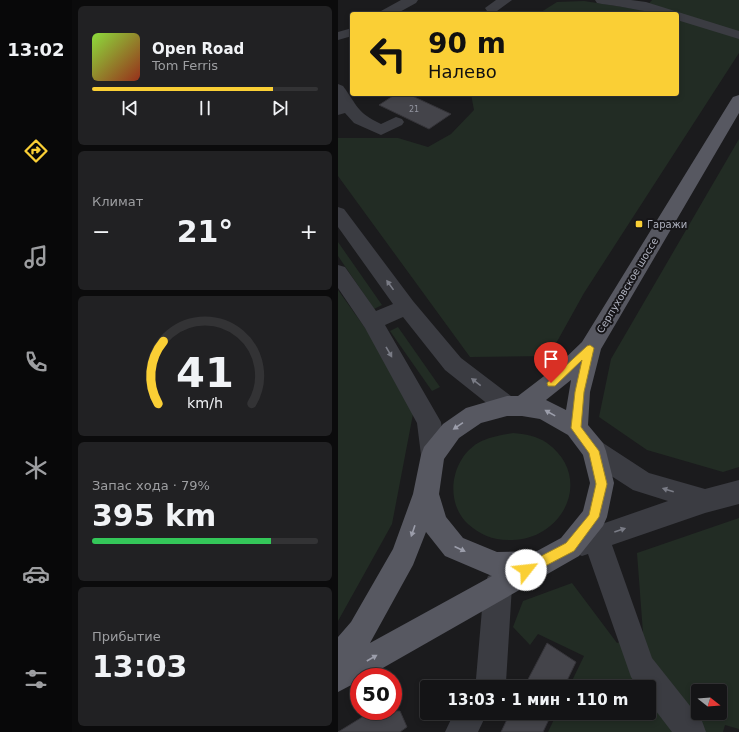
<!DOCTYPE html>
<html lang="ru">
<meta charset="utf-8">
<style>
body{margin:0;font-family:"DejaVu Sans",sans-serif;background:#212123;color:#f1f3f6;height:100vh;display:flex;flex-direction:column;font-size:15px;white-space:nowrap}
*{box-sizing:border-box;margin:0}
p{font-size:13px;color:#9d9ea1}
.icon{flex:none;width:22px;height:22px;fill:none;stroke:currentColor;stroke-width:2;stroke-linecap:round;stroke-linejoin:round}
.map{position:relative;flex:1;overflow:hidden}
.details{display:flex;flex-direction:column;gap:6px;padding:6px;background:#0b0b0c;width:266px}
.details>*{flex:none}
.banner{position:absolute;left:12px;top:12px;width:329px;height:84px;border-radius:4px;box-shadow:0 2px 6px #0003,0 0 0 1px #333335;background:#facf35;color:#111;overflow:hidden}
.needle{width:26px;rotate:107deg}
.buttons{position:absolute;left:353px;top:684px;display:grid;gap:8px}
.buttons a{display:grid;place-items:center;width:36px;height:36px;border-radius:4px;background:#141416;box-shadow:0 2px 6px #0003,0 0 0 1px #333335;font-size:20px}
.speed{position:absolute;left:12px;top:668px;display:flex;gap:8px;font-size:20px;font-weight:700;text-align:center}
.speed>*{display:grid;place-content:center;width:52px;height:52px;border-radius:50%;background:#141416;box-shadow:0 2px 6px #0003,0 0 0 1px #333335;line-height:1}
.speed .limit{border:6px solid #d22;background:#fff;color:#111}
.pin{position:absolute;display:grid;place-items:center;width:34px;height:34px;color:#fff;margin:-41px -17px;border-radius:50% 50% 50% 0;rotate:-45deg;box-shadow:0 0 4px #0007}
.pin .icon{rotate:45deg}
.me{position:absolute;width:44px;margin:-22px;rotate:61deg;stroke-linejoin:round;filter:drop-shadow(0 0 3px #0008)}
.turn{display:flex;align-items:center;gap:14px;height:84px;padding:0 12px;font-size:18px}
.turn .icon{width:52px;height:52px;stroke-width:2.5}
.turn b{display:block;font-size:28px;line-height:34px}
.big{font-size:30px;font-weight:800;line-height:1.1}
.details .widget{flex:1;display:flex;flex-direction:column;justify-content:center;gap:6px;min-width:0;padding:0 14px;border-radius:6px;background:#212123}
.details .dial{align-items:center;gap:0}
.dial svg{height:104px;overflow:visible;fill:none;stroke:#333335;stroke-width:7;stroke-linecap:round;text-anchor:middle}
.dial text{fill:#f1f3f6;stroke:none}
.song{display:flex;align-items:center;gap:12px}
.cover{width:48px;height:48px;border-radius:6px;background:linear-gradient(135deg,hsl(90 70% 55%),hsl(10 70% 35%))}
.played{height:4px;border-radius:2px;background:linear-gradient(90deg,#facf35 80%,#333335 80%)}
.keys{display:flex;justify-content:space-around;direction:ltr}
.heat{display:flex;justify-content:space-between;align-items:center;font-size:22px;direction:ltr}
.charge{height:6px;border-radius:3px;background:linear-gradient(90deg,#34c759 79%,#333335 0)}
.trip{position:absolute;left:82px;top:680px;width:236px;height:40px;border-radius:4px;background:#141416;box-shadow:0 2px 6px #0003,0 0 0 1px #333335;font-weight:800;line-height:40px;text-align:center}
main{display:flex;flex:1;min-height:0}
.tabs{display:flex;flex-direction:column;width:72px;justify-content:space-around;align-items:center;background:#080809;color:#9d9ea1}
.tabs .icon{width:28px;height:28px}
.tabs .active{color:#facf35}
.tabs b{font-size:18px;color:#f1f3f6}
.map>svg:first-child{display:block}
.green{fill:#222c24;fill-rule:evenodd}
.building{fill:#44444a;stroke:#353439}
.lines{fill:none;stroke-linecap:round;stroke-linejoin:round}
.minor{fill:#3b3c42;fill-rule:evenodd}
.major{fill:#575861;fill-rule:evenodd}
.oneway{fill:#7a7c86}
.oneway2{fill:#9c9eab}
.route{fill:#facf35;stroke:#a28722}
.poi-dot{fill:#facf35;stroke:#161518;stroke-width:1.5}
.labels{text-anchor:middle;stroke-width:4;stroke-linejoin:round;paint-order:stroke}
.number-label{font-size:8px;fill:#9395a0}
.poi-label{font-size:10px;fill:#adb0bd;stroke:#161518;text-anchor:start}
.street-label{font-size:10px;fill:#adb0bd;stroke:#161518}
</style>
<main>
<nav class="tabs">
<b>13:02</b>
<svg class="icon active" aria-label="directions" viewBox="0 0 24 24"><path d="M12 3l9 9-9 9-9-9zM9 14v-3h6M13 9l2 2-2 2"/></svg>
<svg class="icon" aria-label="music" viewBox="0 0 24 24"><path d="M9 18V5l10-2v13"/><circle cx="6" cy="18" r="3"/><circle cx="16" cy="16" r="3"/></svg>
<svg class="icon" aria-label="phone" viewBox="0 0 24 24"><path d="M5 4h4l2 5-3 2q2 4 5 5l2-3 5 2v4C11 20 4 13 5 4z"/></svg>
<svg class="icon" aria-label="climate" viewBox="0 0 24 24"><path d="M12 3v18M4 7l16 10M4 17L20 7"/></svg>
<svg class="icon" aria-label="car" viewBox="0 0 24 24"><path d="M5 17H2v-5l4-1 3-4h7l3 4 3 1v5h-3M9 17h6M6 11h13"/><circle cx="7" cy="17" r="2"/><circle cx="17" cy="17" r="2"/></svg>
<svg class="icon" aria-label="filters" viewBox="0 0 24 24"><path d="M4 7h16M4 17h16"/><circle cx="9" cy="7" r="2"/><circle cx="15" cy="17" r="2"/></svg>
</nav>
<section class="details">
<div class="widget">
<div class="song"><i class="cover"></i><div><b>Open Road</b><p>Tom Ferris</p></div></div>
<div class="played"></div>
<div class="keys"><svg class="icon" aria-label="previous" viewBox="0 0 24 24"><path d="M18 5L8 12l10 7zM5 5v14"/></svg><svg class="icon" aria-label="pause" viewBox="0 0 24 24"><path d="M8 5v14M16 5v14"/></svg><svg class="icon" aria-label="next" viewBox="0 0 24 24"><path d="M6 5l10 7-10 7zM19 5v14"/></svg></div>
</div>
<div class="widget"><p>Климат</p>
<div class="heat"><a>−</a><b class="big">21°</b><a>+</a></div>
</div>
<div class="widget dial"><svg viewBox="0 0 100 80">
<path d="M14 69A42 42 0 1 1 86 69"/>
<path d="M14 69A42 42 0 0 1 18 21" stroke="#facf35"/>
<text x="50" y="56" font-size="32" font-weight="700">41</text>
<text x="50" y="72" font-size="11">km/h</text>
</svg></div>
<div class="widget"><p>Запас хода · 79%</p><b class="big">395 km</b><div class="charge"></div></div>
<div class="widget"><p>Прибытие</p><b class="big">13:03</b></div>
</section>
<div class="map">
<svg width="401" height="732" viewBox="0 0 401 732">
<rect width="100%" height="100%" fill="#1b1b1d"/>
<path class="green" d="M314,0H401V53L246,293L211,356L132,357L0,176V138H60L90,147L113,134L136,110L133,94H339V14H200L219,2L246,1L305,10Z
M401,139V467L385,472L309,450L261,417L273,359Z
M0,242L44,305L36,309L0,256Z
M0,290L35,339L75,414L54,524L0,621Z
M60,327L102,387L94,391L52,331Z
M175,433C187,434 199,436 209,443C256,477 226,539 174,540C157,541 142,535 130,524C106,502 113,459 140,443C151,437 162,435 175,433Z
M401,518V729L387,725L385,732H210L219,713H311V687H231L246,656L200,634L192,645L175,627L185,601L234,583L279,643L305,633L299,553ZM360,691H382V713H360Z"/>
<path class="building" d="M58,94H70L113,114L91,129L41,105Z
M209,643L238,662L226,687H186Z
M34,711H62L69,727L62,732H0Z
M172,713H214L205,732H163Z"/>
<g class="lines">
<path class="minor" d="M63,0H80L78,3L58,14H41L43,11Z
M158,0H174L159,11H149L147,8Z
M257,0H293L308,2L401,31V39L339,20V14C315,14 289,7 264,4L259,3Z
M14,28V36L0,40V32Z
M0,84L5,86C20,106 18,112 43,124L58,117L64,119L66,122L64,125L43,135L16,123L7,113L0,115Z
M0,207L6,209L75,301L123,358L177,399L180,406L177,413L169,416L161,413L107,370L65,317L47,325L103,422L107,455L104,463L95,466L86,463L83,455L79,423L27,328L0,288V265L7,267L38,311L55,304L0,227Z
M256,440L265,443L311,473L367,489L401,480V504L367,513L274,545L314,658L364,721L368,732H334L311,702V687H300L293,677L250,554L244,556L235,552L231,543L235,534L330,501L295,490L247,459L244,451L247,443Z
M160,572L170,576L174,586L168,682L166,687H135L138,679L146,586L150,576Z
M116,713H149L140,732H107Z"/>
<path class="major" d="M401,95V113L263,349L252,392L250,425L265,443L268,451L276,483L269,517L265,526L241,556L29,677H21V681L0,692V637L13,622L55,549L75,494L83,455L86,447L105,424L128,408L169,396H180L218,367L244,342L393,100L395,97ZM233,380L228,410L208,400ZM169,416H184L202,419L230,435L245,455L252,483L245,511L223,538L199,551L159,552L125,538L108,517L101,494L106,459L121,438L143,423ZM88,532L107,556L154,576L32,643L75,565Z"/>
</g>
<defs><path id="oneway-solid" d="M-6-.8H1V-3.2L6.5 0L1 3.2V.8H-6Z"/></defs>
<g class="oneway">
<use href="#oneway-solid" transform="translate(52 285) rotate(-126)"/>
<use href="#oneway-solid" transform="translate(51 352) rotate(60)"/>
<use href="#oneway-solid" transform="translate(138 382) rotate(-142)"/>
<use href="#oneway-solid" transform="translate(330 490) rotate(-163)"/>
<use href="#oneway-solid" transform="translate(282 530) rotate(-19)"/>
</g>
<g class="oneway2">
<use href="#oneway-solid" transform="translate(212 413) rotate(-151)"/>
<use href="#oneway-solid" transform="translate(120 426) rotate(146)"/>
<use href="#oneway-solid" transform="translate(75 531) rotate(109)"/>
<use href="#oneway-solid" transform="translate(122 549) rotate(25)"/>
<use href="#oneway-solid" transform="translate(34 658) rotate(-30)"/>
</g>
<path class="route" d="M252,345L256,348L246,392L243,427L261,451L269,484L261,517L236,551L188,576L184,574L182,570L184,566L228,543L251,515L258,484L251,453L233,428L237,392L244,360L217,386H210L209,383L249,346Z"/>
<rect class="poi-dot" x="297" y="220" width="8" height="8" rx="2"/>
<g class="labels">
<g class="number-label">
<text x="76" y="112">21</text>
</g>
<g class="poi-label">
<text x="309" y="228">Гаражи</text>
</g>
<g class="street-label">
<text transform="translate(289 285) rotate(-59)" y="4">Серпуховское шоссе</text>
</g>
</g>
</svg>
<div class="buttons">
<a><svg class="needle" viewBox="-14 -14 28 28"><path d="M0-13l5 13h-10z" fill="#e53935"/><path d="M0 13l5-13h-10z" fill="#9d9ea1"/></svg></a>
</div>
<div class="speed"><div class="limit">50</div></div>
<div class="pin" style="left:213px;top:383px;background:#d93025"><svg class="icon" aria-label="arrive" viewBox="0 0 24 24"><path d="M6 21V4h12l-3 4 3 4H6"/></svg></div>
<svg class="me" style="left:188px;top:570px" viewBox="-20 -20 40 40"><circle r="19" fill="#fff"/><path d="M0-13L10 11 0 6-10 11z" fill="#facf35"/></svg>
<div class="trip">13:03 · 1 мин · 110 m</div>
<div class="banner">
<div class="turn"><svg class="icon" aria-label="left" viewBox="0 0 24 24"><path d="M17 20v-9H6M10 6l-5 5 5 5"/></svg><div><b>90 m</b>Налево</div></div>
</div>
</div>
</main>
